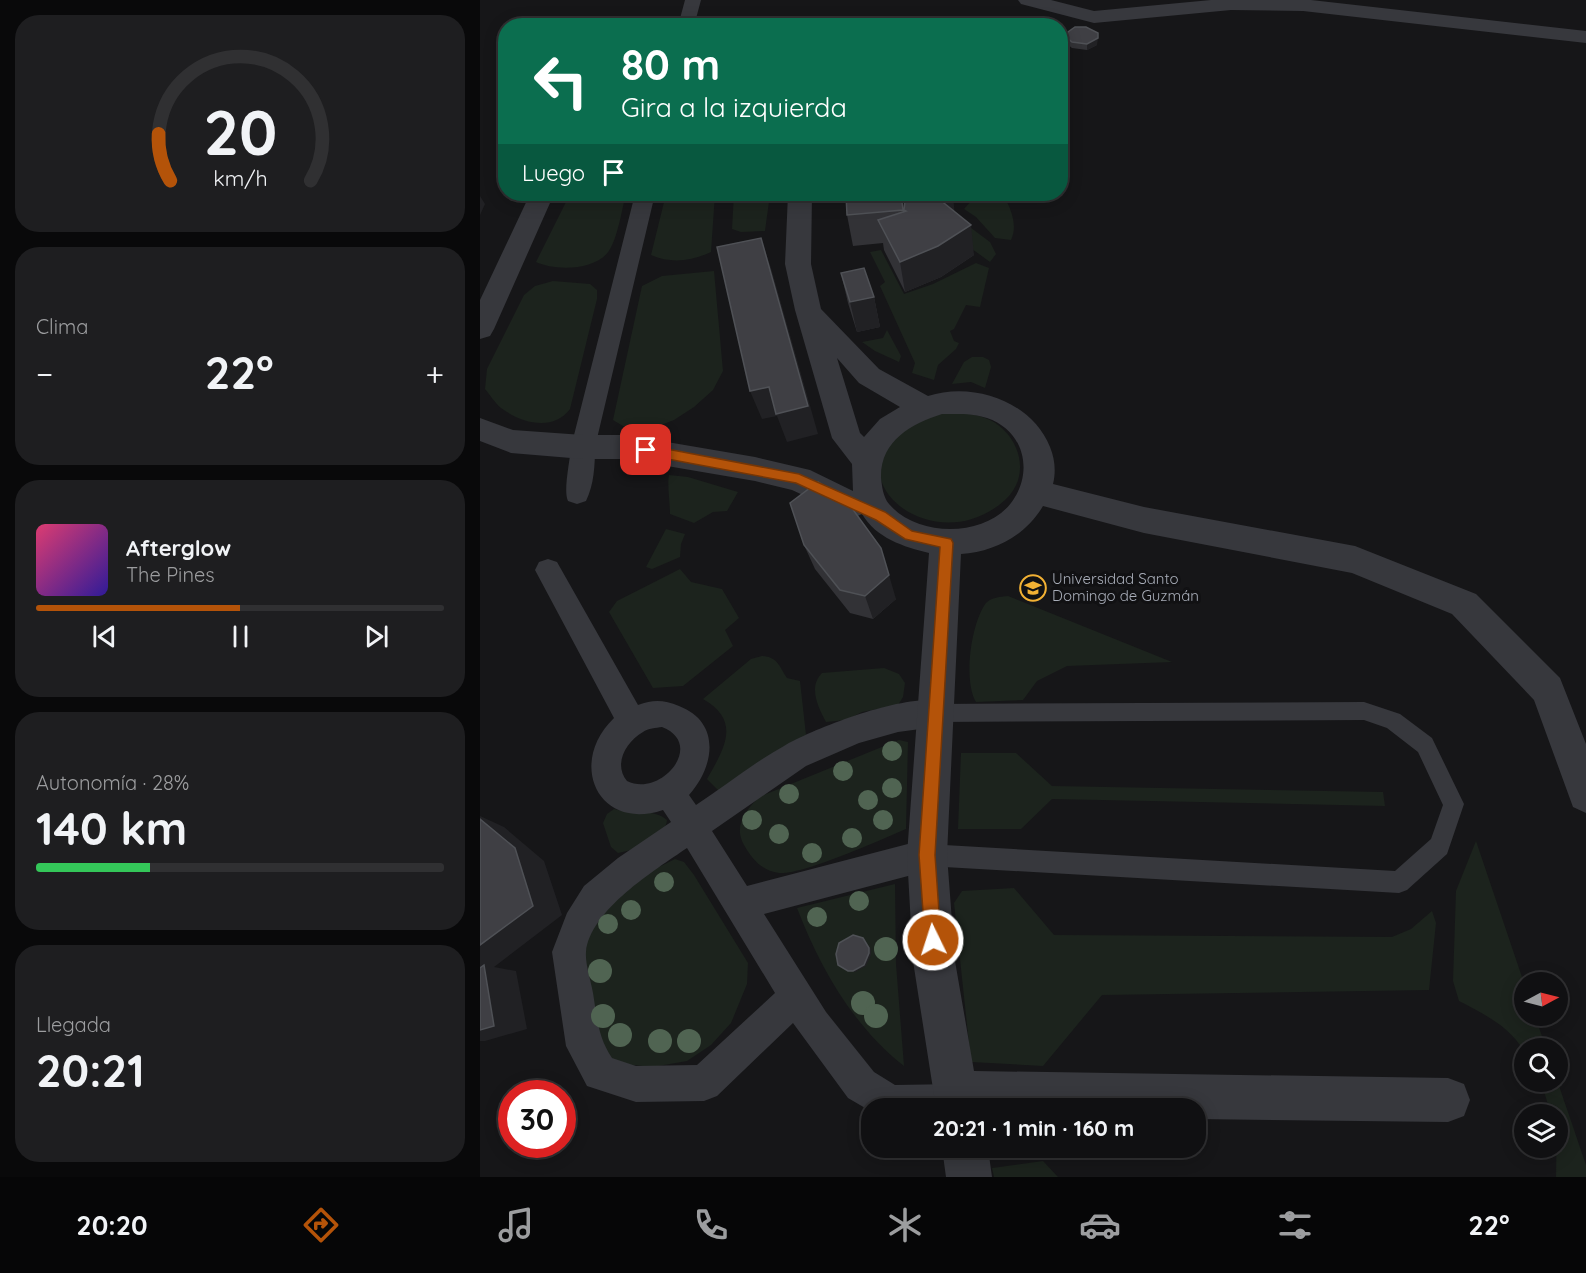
<!DOCTYPE html>
<html lang="es">
<meta charset="utf-8">
<style>
body{margin:0;font-family:Quicksand,sans-serif;background:#1e1e20;color:#f1f3f6;height:100vh;display:flex;flex-direction:column;font-size:22px;white-space:nowrap}
*{box-sizing:border-box;margin:0}
p{font-size:20px;color:#9c9d9f}
.icon{flex:none;width:33px;height:33px;fill:none;stroke:currentColor;stroke-width:2;stroke-linecap:round;stroke-linejoin:round}
.map{position:relative;flex:1;overflow:hidden}
.details{display:flex;flex-direction:column;gap:15px;padding:15px;background:#09090a;width:480px}
.details>*{flex:none}
.hud{position:absolute;left:18px;top:18px;width:570px;height:183px;border-radius:24px;box-shadow:0 3px 15px #0003,0 0 0 2px #303032;background:#0b6e4f;color:#fff;overflow:hidden}
.needle{width:39px;rotate:83deg}
.fabs{position:absolute;left:1034px;top:972px;display:grid;gap:12px}
.fabs a{display:grid;place-items:center;width:54px;height:54px;border-radius:50%;background:#101012;box-shadow:0 3px 15px #0003,0 0 0 2px #303032;font-size:30px}
.speed{position:absolute;left:18px;top:1080px;display:flex;gap:12px;font-size:30px;font-weight:700;text-align:center}
.speed>*{display:grid;place-content:center;width:78px;height:78px;border-radius:50%;background:#101012;box-shadow:0 3px 15px #0003,0 0 0 2px #303032;line-height:1}
.speed .limit{border:9px solid #d22;background:#fff;color:#111}
.pin{position:absolute;display:grid;place-items:center;width:51px;height:51px;color:#fff;margin:-26px;border-radius:12px;box-shadow:0 3px 9px #0006}
.me{position:absolute;width:66px;margin:-33px;rotate:356deg;stroke-linejoin:round;filter:drop-shadow(0 0 4px #0008)}
.turn{display:flex;align-items:center;gap:21px;height:126px;padding:0 24px;font-size:27px}
.turn .icon{width:78px;height:78px;stroke-width:2.5}
.turn b{display:block;font-size:42px;line-height:51px}
.then{display:flex;align-items:center;height:57px;padding:0 24px;background:#0003;gap:12px;font-size:22px}
.big{font-size:45px;font-weight:700;line-height:1.1}
.details .card{flex:1;display:flex;flex-direction:column;justify-content:center;gap:9px;min-width:0;padding:0 21px;border-radius:24px;background:#1e1e20}
.details .dial{align-items:center;gap:0}
.dial svg{height:156px;overflow:visible;fill:none;stroke:#303032;stroke-width:7;stroke-linecap:round;text-anchor:middle}
.dial text{fill:#f1f3f6;stroke:none}
.song{display:flex;align-items:center;gap:18px}
.cover{width:72px;height:72px;border-radius:9px;background:linear-gradient(135deg,hsl(340 70% 55%),hsl(250 70% 35%))}
.played{height:6px;border-radius:3px;background:linear-gradient(90deg,#b45309 50%,#303032 50%)}
.keys{display:flex;justify-content:space-around;direction:ltr}
.heat{display:flex;justify-content:space-between;align-items:center;font-size:33px;direction:ltr}
.charge{height:9px;border-radius:4px;background:linear-gradient(90deg,#34c759 28%,#303032 0)}
.trip{position:absolute;left:381px;top:1098px;width:345px;height:60px;border-radius:24px;background:#101012;box-shadow:0 3px 15px #0003,0 0 0 2px #303032;font-weight:700;line-height:60px;text-align:center}
.dock{display:flex;height:96px;justify-content:space-around;align-items:center;background:#060607;color:#9c9d9f}
.dock .icon{width:42px;height:42px}
.dock .current{color:#b45309}
.dock b{font-size:27px;color:#f1f3f6}
main{display:flex;flex:1;min-height:0}
.map>svg:first-child{display:block}
.green{fill:#1c231d}
.lines{fill:none;stroke-linecap:round;stroke-linejoin:round}
.service{fill:#37383d;fill-rule:evenodd}
.pedestrian{fill:#37383d;fill-rule:evenodd}
.minor{fill:#37383d;fill-rule:evenodd}
.tree{fill:#506452}
.wall{fill:#323236}
.shaded-wall{fill:#212124}
.building{fill:#3f3f44;stroke:#4f5156;stroke-width:1.5}
.route{fill:#b45309;stroke:#753606;stroke-width:1.5}
.labels{text-anchor:middle;stroke-width:6;stroke-linejoin:round;paint-order:stroke}
.poi-label{font-size:15px;fill:#a8adb8;stroke:#111113;text-anchor:start}
</style>
<main>
<section class="details">
<div class="card dial"><svg viewBox="0 0 100 80">
<path d="M14 69A42 42 0 1 1 86 69"/>
<path d="M14 69A42 42 0 0 1 8 45" stroke="#b45309"/>
<text x="50" y="56" font-size="32" font-weight="700">20</text>
<text x="50" y="72" font-size="11">km/h</text>
</svg></div>
<div class="card"><p>Clima</p>
<div class="heat"><a>−</a><b class="big">22°</b><a>+</a></div>
</div>
<div class="card">
<div class="song"><i class="cover"></i><div><b>Afterglow</b><p>The Pines</p></div></div>
<div class="played"></div>
<div class="keys"><svg class="icon" aria-label="previous" viewBox="0 0 24 24"><path d="M18 5L8 12l10 7zM5 5v14"/></svg><svg class="icon" aria-label="pause" viewBox="0 0 24 24"><path d="M8 5v14M16 5v14"/></svg><svg class="icon" aria-label="next" viewBox="0 0 24 24"><path d="M6 5l10 7-10 7zM19 5v14"/></svg></div>
</div>
<div class="card"><p>Autonomía · 28%</p><b class="big">140 km</b><div class="charge"></div></div>
<div class="card"><p>Llegada</p><b class="big">20:21</b></div>
</section>
<div class="map">
<svg width="1106" height="1177" viewBox="0 0 1106 1177">
<rect width="100%" height="100%" fill="#161618"/>
<path class="green" d="M90,194H146C142,209 138,236 130,249C118,271 75,271 56,262Z
M186,194H235L231,252C211,261 192,264 171,255Z
M254,194H290L285,231L261,232L252,229Z
M508,194L524,196C531,209 538,226 531,240L515,238L496,217L484,209L491,201Z
M479,219L510,242L516,254L510,262L466,230Z
M401,250L424,294L453,284L496,263L509,268L500,307L486,305L474,329L470,331L474,341L479,343L476,349L458,365L454,380L432,373L435,363L400,286L405,282L390,252Z
M234,271L243,371L233,390L214,407L194,420L173,428L143,426L133,420L162,286L182,276Z
M73,281L110,284L117,290V299L90,409C73,432 41,423 21,408C15,403 10,395 5,389L7,369L44,295L55,286Z
M407,330L421,356L419,362L395,351L382,342L403,338Z
M492,357H503L509,360L511,367L505,388L491,382L472,384L484,362Z
M470,412C483,413 497,414 510,420C540,435 552,476 525,500C455,563 352,479 424,431C442,419 448,416 470,412Z
M189,475L208,477L258,492L247,511L233,512L214,523L190,514C190,503 187,484 189,475Z
M186,529L205,534L201,544L200,557L172,569L166,567Z
M200,569L211,582L242,589L259,618L245,630L253,646L203,686L173,688L129,612L137,601Z
M528,596L543,602L692,662L587,666L557,681L543,700L496,702C483,681 491,623 506,603C512,597 520,597 528,596Z
M282,656C298,657 299,666 307,678L320,681L326,735L241,793L227,779C244,749 262,721 223,699L271,659Z
M404,668L419,674L425,683L423,697L418,705L382,712L366,720L346,722C338,707 328,687 342,673Z
M419,740L428,742L426,829C400,840 323,875 299,873C282,871 272,859 264,845C253,826 266,810 279,797Z
M481,753H536L572,786L903,792L905,806L572,799L541,829H478Z
M134,809C151,814 174,808 187,820C186,838 155,850 138,853L131,847L123,823L127,814Z
M996,841L1044,983V1016H1055L1066,1048H1044V1051C1029,1026 1004,1014 979,1001L973,981L976,891Z
M195,859L204,862L214,875L268,963L267,984L251,1023L231,1045L207,1061L173,1067L132,1063L117,1046L104,957L109,931L124,909L171,871Z
M415,884L416,964L424,1066C373,1026 340,968 317,908Z
M534,888L574,935L912,937L931,929L952,911L956,923L949,990L622,995L563,1066L491,1062L474,903L482,891Z
M1077,1080L1106,1165V1177H1076L1077,1114H1071L1061,1082Z
M563,1161L578,1177H514L512,1168Z"/>
<g class="lines">
<path class="service" d="M884,702L920,714L952,738L984,804L967,854L927,890L919,893L447,866L439,863L436,855L439,847L447,844L915,871L951,839L963,805L938,752L907,728L884,720L455,722L448,720L445,713L448,706L455,704Z"/>
<path class="pedestrian" d="M205,0H221L214,26H198Z
M155,194H175L115,447C115,465 114,485 106,501L97,504L88,501C83,491 90,461 91,447Z
M68,559L77,562L158,705C174,699 184,700 199,706C241,722 235,766 209,795L216,805C245,786 273,763 304,746C335,728 432,690 465,703L470,713L465,723L455,727L418,732L379,743L326,766L232,831L267,886L447,839L458,844L463,855L458,866L447,871L284,914L346,1012L394,1072L415,1085L477,1084L490,1089L495,1102L493,1108H392V1112L368,1098L313,1023L237,1096L224,1101L156,1102L107,1086L86,1046L72,952L87,913L104,886L138,858L191,822L183,810C118,832 87,763 134,718L55,570L59,562ZM182,727C226,744 181,798 147,781C133,764 146,742 163,732C168,728 176,728 182,727ZM207,848L295,993L217,1065L156,1066L132,1058C118,1037 117,1018 113,993C111,981 105,964 106,952C110,910 175,870 207,848Z"/>
<path class="minor" d="M538,0H571L614,11L731,0H831L1106,31V43L823,11L751,10L614,23L541,4Z
M50,194H74L14,329L10,336L0,339V300Z
M308,194H332L331,264L341,309L399,369L448,396C494,381 552,402 570,447C575,459 576,472 573,484L664,507L875,546L996,594L1080,678L1106,744V813L1093,807L1054,700L972,614L872,573L664,533L563,506C546,535 515,552 481,554L467,855L475,961L494,1071L968,1078L984,1084L990,1100L984,1116L968,1122L716,1119V1108H456L433,961L427,855L449,553C424,547 396,538 382,514L373,518L312,490L275,481L146,459H103L31,453L0,441V418L33,430L103,435H146L275,457L330,470L373,491L372,464L352,438L315,310L305,264ZM357,358L379,383L420,407L400,419L384,437L380,433ZM462,414C477,414 493,413 507,418C545,431 554,473 531,503C504,538 437,537 409,504C403,497 402,486 401,478C400,441 431,424 462,414Z
M462,1148H508L512,1177H466Z"/>
</g>
<g class="tree">
<circle cx="412" cy="751" r="10"/>
<circle cx="363" cy="771" r="10"/>
<circle cx="412" cy="788" r="10"/>
<circle cx="309" cy="794" r="10"/>
<circle cx="388" cy="800" r="10"/>
<circle cx="272" cy="820" r="10"/>
<circle cx="403" cy="820" r="10"/>
<circle cx="299" cy="834" r="10"/>
<circle cx="372" cy="838" r="10"/>
<circle cx="332" cy="853" r="10"/>
<circle cx="184" cy="882" r="10"/>
<circle cx="379" cy="901" r="10"/>
<circle cx="151" cy="910" r="10"/>
<circle cx="337" cy="917" r="10"/>
<circle cx="128" cy="924" r="10"/>
<circle cx="406" cy="949" r="12"/>
<circle cx="120" cy="971" r="12"/>
<circle cx="383" cy="1003" r="12"/>
<circle cx="123" cy="1016" r="12"/>
<circle cx="396" cy="1016" r="12"/>
<circle cx="140" cy="1035" r="12"/>
<circle cx="180" cy="1041" r="12"/>
<circle cx="209" cy="1041" r="12"/>
</g>
<path class="wall" d="M586,37L617,45L607,50L592,48L586,43Z
M536,194H565L549,198L538,195Z
M424,205L475,212L494,255L461,277L425,292L404,250L403,243L373,246L367,215Z
M361,273L394,297L400,327L377,332L368,303Z
M324,545L416,599L393,619L370,613L335,569Z"/>
<path class="shaded-wall" d="M618,38L617,45L607,50V44Z
M421,194H424L427,241L423,210Z
M465,194H473L475,218L459,199Z
M549,194H565L549,198Z
M0,196L5,204L0,215Z
M491,225L494,255L461,277L425,292L420,262Z
M281,238L291,268L338,434L307,442L297,416L282,419L270,391Z
M394,297L400,327L377,332L370,302Z
M409,575L416,599L393,619L385,596Z
M0,816L24,827L64,861L82,915L14,967L36,971L47,1029L5,1041H0Z
M383,938L385,940L391,949V955L386,966L375,972L373,971Z"/>
<path class="building" d="M595,27H606L618,33V38L607,44L592,42L586,37L588,32Z
M366,194H421L423,210L367,215Z
M434,194H465L459,199L491,225L458,246L420,262L398,220L426,211L424,210L425,201Z
M281,238L328,406L296,414L289,387L270,391L237,247Z
M384,268L394,297L370,302L361,273Z
M338,482L366,500L401,548L409,575L385,596L360,590L324,545L310,503Z
M0,819L35,848L53,906L0,945Z
M373,935L383,938L389,948V953L384,965L373,971H368L358,965L356,954L359,943Z
M4,965L14,1026L0,1030V968Z"/>
<path class="route" d="M166,445L319,474L405,512L432,531L471,539L473,543L455,855L461,940L459,946L453,948L447,946L445,940L439,855L460,547L425,539L396,520L316,483L166,455L159,450Z"/>
<defs>
<g id="university-ring" transform="scale(1.35)"><circle r="9.5" fill="#111113" stroke="#f2b134" stroke-width="1.5"/><path d="M0-5L7-2L0 1L-7-2ZM-4 1L0 2.5L4 1V4Q0 6-4 4Z" fill="#f2b134"/></g>
</defs>
<g fill-rule="evenodd">
<use href="#university-ring" x="553" y="588"/>
</g>
<g class="labels">
<g class="poi-label">
<text x="572" y="584">Universidad Santo<tspan x="572" dy="17">Domingo de Guzmán</tspan></text>
</g>
</g>
</svg>
<div class="fabs">
<a><svg class="needle" viewBox="-14 -14 28 28"><path d="M0-13l5 13h-10z" fill="#e53935"/><path d="M0 13l5-13h-10z" fill="#9c9d9f"/></svg></a>
<a><svg class="icon" aria-label="search" viewBox="0 0 24 24"><circle cx="10" cy="10" r="6"/><path d="M15 15l6 6"/></svg></a>
<a><svg class="icon" aria-label="layers" viewBox="0 0 24 24"><path d="M12 4l9 5-9 5-9-5zM3 14l9 5 9-5"/></svg></a>
</div>
<div class="speed"><div class="limit">30</div></div>
<div class="pin" style="left:166px;top:450px;background:#d93025"><svg class="icon" aria-label="arrive" viewBox="0 0 24 24"><path d="M6 21V4h12l-3 4 3 4H6"/></svg></div>
<svg class="me" style="left:453px;top:940px" viewBox="-20 -20 40 40"><circle r="17" fill="#b45309" stroke="#fff" stroke-width="3"/><path d="M0-11L8 9 0 5-8 9z" fill="#fff"/></svg>
<div class="trip">20:21 · 1 min · 160 m</div>
<div class="hud">
<div class="turn"><svg class="icon" aria-label="left" viewBox="0 0 24 24"><path d="M17 20v-9H6M10 6l-5 5 5 5"/></svg><div><b>80 m</b>Gira a la izquierda</div></div>
<div class="then">Luego<svg class="icon" aria-label="arrive" viewBox="0 0 24 24"><path d="M6 21V4h12l-3 4 3 4H6"/></svg></div>
</div>
</div>
</main>
<nav class="dock">
<b>20:20</b>
<svg class="icon current" aria-label="directions" viewBox="0 0 24 24"><path d="M12 3l9 9-9 9-9-9zM9 14v-3h6M13 9l2 2-2 2"/></svg>
<svg class="icon" aria-label="music" viewBox="0 0 24 24"><path d="M9 18V5l10-2v13"/><circle cx="6" cy="18" r="3"/><circle cx="16" cy="16" r="3"/></svg>
<svg class="icon" aria-label="phone" viewBox="0 0 24 24"><path d="M5 4h4l2 5-3 2q2 4 5 5l2-3 5 2v4C11 20 4 13 5 4z"/></svg>
<svg class="icon" aria-label="climate" viewBox="0 0 24 24"><path d="M12 3v18M4 7l16 10M4 17L20 7"/></svg>
<svg class="icon" aria-label="car" viewBox="0 0 24 24"><path d="M5 17H2v-5l4-1 3-4h7l3 4 3 1v5h-3M9 17h6M6 11h13"/><circle cx="7" cy="17" r="2"/><circle cx="17" cy="17" r="2"/></svg>
<svg class="icon" aria-label="filters" viewBox="0 0 24 24"><path d="M4 7h16M4 17h16"/><circle cx="9" cy="7" r="2"/><circle cx="15" cy="17" r="2"/></svg>
<b>22°</b>
</nav>
